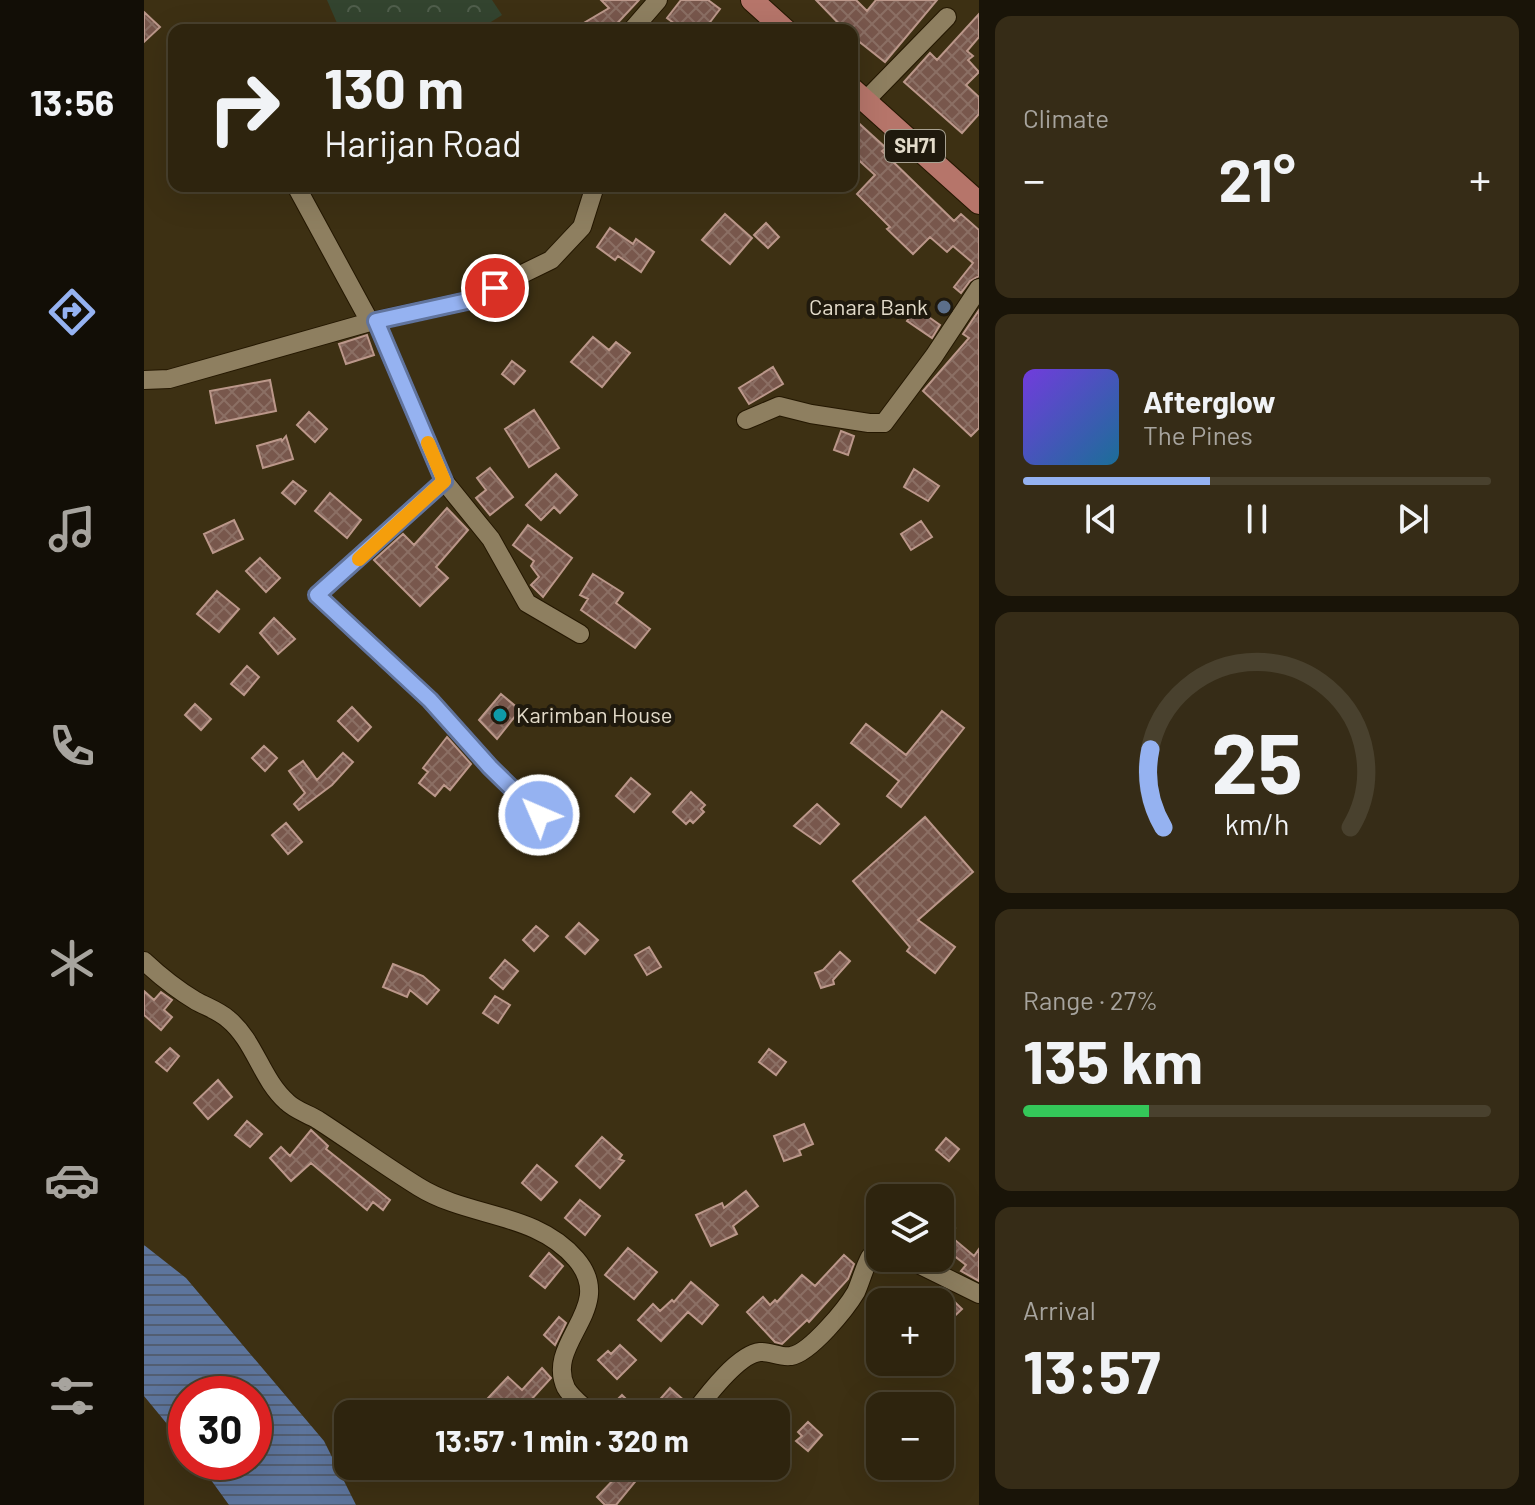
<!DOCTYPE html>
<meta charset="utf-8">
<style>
body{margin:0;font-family:Barlow,sans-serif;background:#362c17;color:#f1f3f6;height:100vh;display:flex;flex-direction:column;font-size:30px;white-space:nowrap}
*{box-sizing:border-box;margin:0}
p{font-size:26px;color:#a7a49e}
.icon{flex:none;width:44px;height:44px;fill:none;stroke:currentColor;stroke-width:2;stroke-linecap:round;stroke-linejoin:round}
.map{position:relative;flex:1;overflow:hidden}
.drawer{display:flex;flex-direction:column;gap:16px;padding:16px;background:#191408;width:556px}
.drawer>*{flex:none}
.guide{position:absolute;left:24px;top:24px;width:690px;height:168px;border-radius:16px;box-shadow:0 8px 32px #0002,0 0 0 2px #49412e;background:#2e240e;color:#f1f3f6;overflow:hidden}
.fabs{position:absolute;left:722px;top:1184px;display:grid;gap:16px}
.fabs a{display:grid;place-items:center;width:88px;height:88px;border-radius:16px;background:#2e240e;box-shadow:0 8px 32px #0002,0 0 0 2px #49412e;font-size:40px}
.speed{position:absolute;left:24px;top:1376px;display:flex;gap:16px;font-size:40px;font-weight:700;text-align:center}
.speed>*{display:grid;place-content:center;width:104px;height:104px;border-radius:50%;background:#2e240e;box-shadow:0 8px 32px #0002,0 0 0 2px #49412e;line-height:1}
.speed .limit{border:12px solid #d22;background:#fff;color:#111}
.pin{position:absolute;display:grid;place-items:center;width:68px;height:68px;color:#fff;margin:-34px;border:4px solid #fff;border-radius:50%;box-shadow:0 2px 8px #0007}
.me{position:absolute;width:88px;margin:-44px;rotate:315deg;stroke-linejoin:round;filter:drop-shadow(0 0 6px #0008)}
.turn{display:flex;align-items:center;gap:28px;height:168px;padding:0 24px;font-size:36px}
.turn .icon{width:104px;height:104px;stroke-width:2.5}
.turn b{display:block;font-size:56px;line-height:68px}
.big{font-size:60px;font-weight:700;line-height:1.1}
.drawer .tile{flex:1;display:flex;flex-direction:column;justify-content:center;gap:12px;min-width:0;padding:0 28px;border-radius:16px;background:#362c17}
.drawer .dial{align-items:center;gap:0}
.dial svg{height:208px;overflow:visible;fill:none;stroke:#49412e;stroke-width:7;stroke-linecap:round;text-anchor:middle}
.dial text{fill:#f1f3f6;stroke:none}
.song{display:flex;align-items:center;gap:24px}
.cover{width:96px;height:96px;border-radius:12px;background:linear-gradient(135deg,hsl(260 70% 55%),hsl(200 70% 35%))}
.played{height:8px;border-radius:4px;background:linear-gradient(90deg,#95b2f1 40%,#49412e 40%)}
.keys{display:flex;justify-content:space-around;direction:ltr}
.heat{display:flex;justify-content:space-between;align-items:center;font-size:44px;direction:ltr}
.charge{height:12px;border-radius:6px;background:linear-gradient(90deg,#34c759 27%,#49412e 0)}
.trip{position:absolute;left:190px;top:1400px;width:456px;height:80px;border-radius:16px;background:#2e240e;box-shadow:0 8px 32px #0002,0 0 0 2px #49412e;font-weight:700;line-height:80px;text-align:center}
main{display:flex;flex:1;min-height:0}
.dock{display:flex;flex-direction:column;width:144px;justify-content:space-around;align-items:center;background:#120e06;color:#a7a49e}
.dock .icon{width:56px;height:56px}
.dock .on{color:#95b2f1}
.dock b{font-size:36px;color:#f1f3f6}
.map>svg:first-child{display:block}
.forest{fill:url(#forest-crowns)}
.water{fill:url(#water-rules)}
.building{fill:url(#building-cross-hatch);stroke:#bb978a;stroke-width:2}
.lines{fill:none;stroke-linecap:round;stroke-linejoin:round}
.minor-casing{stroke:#241700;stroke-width:20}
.major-casing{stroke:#241700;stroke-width:24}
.minor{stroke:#8e7f60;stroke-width:18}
.major{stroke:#b6756a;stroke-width:22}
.route-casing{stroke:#61749d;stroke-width:20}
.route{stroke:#95b2f1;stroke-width:14}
.slow{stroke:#f59e0b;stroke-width:14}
.service-dot{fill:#5c6f8a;stroke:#1f190d;stroke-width:3}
.culture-dot{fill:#0f9aa8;stroke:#1f190d;stroke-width:3}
.labels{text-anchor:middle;stroke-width:8;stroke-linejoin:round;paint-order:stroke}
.shield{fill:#1f190d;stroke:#a8a191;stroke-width:2}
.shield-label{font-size:20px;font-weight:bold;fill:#e3dbca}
.poi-label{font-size:22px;fill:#e3dbca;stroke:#1f190d;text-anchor:end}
</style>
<main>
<nav class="dock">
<b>13:56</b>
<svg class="icon on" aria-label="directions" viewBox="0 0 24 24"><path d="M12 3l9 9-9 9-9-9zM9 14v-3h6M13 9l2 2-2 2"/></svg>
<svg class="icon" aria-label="music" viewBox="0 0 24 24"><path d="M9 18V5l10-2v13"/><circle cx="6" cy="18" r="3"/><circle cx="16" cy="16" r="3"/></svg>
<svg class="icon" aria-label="phone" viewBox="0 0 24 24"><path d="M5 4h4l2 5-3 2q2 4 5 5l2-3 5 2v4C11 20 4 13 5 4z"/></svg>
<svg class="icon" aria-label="climate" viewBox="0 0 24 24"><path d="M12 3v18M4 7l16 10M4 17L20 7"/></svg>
<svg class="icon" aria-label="car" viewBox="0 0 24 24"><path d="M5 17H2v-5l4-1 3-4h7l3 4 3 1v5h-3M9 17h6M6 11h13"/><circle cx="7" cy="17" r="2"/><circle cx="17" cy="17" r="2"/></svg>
<svg class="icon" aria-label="filters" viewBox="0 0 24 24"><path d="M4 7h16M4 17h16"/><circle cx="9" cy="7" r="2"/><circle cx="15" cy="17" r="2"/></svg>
</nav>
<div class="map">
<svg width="835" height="1505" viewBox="0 0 835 1505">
<defs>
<pattern id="forest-crowns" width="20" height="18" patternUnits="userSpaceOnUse" patternTransform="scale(2)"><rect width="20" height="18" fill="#33442f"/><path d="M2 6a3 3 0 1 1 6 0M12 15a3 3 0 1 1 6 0" fill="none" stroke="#505e4c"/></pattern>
<pattern id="water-rules" width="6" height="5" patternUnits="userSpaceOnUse" patternTransform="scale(2)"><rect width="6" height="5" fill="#5d759d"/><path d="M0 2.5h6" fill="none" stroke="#525e72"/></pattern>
<pattern id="building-cross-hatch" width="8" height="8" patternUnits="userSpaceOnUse" patternTransform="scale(2)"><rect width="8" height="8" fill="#78574c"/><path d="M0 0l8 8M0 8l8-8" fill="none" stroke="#8b6f64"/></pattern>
</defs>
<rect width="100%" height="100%" fill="#3d3013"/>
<path class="forest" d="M183,0H348L358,15L334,30H196Z"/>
<path class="water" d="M0,1245L42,1278L180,1441L212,1505H85L54,1462H110V1394H42V1447L0,1396Z"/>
<path class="building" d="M457,0H495L467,30H428L465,8Z
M537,0H564L576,9L560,30H539L523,18Z
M672,0H712L723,11L732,0H793L741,62L708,36V30H701Z
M0,12L16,27L0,42Z
M835,14V37L823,51L829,56L824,60L835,72L822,85L835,97V114L818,133L760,82L786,53L793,60Z
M708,117L742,148L738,151L810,221L817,214L835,230V276L826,281L817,293L810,287L829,263L809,246L803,252L786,237L769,254L743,229L746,227L713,194L731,175L708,154Z
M581,214L608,238L586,264L558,240Z
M622,223L635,237L624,248L610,235Z
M466,228L489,244L492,239L510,252L497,272L474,256L471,260L453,247Z
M772,308L796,325L788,338L763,321Z
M835,310V428L827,436L779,391L825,338L819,334Z
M223,335L230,355L202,364L195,344Z
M449,337L465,350L472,342L486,353L458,387L427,362Z
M368,361L381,371L370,384L358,374Z
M629,367L639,384L605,404L595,388Z
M126,380L132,411L72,423L66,391Z
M390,410L415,448L385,467L361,429Z
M165,412L183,429L171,442L153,425Z
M697,431L710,436L704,455L690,450Z
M142,436L149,459L119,468L113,446L137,439L138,441Z
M346,468L369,497L346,515L332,498L342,490L333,478Z
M770,469L795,486L784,501L760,487Z
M412,474L433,495L416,513L410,507L397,520L382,505Z
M149,481L162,491L151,504L138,493Z
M186,493L217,520L203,538L171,511Z
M303,508L324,530L292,567L304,578L276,606L230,560L259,534L270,545Z
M90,520L99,539L69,553L60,534Z
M777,521L788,537L767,550L757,534Z
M384,525L428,558L399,597L387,585L395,577L387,566L390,561L369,545Z
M116,558L136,578L122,592L102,571Z
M449,574L479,593L472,603L506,629L491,648L437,610L444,599L436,595Z
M73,591L95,609L75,632L53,614Z
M130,618L151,639L134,654L116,633Z
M103,666L115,677L100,695L87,684Z
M357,694L376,710L353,739L335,720Z
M51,704L67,719L57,730L41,715Z
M208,707L227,727L214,741L194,721Z
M798,711L820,728L757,807L743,796L755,781L707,743L722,724L762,755Z
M303,737L327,764L306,790L300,785L291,796L275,783L284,772L279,768Z
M120,746L133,758L121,771L108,758Z
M199,753L209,762L188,785L155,810L150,804L161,793L145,771L159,761L173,780Z
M487,778L506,794L490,812L472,796Z
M547,792L561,805L557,809L560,812L549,823L546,820L542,824L529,812Z
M673,804L695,824L676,844L650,826Z
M781,817L829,872L774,920L811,947L791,973L763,951L766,947L709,881Z
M142,823L158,842L144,854L128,835Z
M435,923L454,940L441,954L422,937Z
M392,926L404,936L390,951L379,940Z
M505,947L517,967L503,975L491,955Z
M696,952L706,961L689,980L690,984L677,988L671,973L679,970Z
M361,960L374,971L359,989L346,978Z
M249,964L279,976L295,990L283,1004L266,990L263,997L239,987Z
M0,991L10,1000L17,992L28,1000L20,1010L28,1017L17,1030L0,1015Z
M351,996L366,1005L354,1023L339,1013Z
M26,1048L35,1056L23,1071L12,1062Z
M625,1049L642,1062L632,1075L615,1062Z
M74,1080L88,1097L64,1119L50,1103Z
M103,1121L118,1134L106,1147L91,1135Z
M660,1124L669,1144L655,1150L657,1155L640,1161L630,1136Z
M167,1130L184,1146L182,1149L246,1200L239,1210L229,1202L223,1210L167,1163L147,1181L126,1158L137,1147L146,1156Z
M458,1137L478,1155L475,1159L480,1161L456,1188L432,1166Z
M802,1138L815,1149L805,1161L792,1150Z
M393,1165L413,1182L397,1200L378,1183Z
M602,1191L614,1206L589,1226L593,1234L567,1246L552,1215L578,1203L580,1208Z
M436,1200L456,1216L441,1235L421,1218Z
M796,1213L811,1228L805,1235L830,1256L835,1249V1281L817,1271L822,1265L796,1245Z
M484,1248L513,1272L490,1299L461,1275Z
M405,1253L419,1266L401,1288L386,1276Z
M700,1255L710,1264L704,1279L665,1322L663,1320L638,1344L631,1342L603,1312L619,1297L626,1305L631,1300L633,1302L658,1275L671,1286Z
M547,1282L574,1305L558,1324L544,1312L517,1341L494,1320L509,1304L516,1311L528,1300L530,1302Z
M796,1288L818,1309L802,1324L796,1318Z
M415,1317L422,1323L411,1345L400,1335Z
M476,1345L492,1360L473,1379L454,1360L464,1351L467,1354Z
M398,1368L407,1378L375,1413L365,1404L356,1414H329L364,1377L378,1390Z
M526,1388L542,1402L532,1414H503Z
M478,1395L497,1414H459Z
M664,1422L678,1435L664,1451L652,1441L658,1436L654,1432Z
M464,1466H504L472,1505H461L453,1497L474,1475Z"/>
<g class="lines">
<g class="minor-casing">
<path id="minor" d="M488,30L514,0
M721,101L803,17
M152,186L226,322
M232,321L300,481L347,539L383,603L436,634
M0,380L25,379L226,322L323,301L407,260L438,227L451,186
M602,420L635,406L667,414L725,423H740L790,356L835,288
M300,481L173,595L286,700L346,767L395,815
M0,961C17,977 32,989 52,1001C63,1007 75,1011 84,1019C111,1041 117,1079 143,1102C151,1110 164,1114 174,1120C208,1142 241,1166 275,1187C325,1218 392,1212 432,1259C474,1308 400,1342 422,1388C427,1397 439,1406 447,1414
M762,1258L835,1294
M549,1414C562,1397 594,1354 616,1352C626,1351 637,1358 647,1356C666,1353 702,1309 712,1292C717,1281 720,1268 726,1257L736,1253"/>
</g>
<g class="major-casing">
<path id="major" d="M608,0L641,30
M708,89L835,203"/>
</g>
<use href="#minor" class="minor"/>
<use href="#major" class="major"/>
</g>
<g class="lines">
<g class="route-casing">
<path id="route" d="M351,288L323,301L232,321L300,481L173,595L286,700L346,767L395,815"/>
</g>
<use href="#route" class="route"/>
<path class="slow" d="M215,559L300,481L284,443"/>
</g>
<circle class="service-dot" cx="800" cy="307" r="8"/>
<circle class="culture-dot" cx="356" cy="715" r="8"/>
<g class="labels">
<rect class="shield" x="741" y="130" width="60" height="32" rx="6"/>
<g class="shield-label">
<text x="771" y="153">SH71</text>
</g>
<g class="poi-label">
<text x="784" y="315">Canara Bank</text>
<text x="372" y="723" text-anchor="start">Karimban House</text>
</g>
</g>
</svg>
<div class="fabs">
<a><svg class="icon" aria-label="layers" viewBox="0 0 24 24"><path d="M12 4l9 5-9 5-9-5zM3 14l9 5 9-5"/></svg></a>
<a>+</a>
<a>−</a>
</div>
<div class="speed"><div class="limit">30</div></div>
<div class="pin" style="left:351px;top:288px;background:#d93025"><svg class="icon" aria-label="arrive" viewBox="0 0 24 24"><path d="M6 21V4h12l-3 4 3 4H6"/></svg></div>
<svg class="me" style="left:395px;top:815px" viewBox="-20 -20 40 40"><circle r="17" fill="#95b2f1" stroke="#fff" stroke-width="3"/><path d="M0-11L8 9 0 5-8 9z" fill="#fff"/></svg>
<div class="trip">13:57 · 1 min · 320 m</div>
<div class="guide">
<div class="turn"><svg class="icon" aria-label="right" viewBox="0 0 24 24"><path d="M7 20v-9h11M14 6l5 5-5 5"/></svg><div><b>130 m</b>Harijan Road</div></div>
</div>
</div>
<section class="drawer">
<div class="tile"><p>Climate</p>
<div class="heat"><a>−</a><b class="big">21°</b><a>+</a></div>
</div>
<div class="tile">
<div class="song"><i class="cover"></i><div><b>Afterglow</b><p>The Pines</p></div></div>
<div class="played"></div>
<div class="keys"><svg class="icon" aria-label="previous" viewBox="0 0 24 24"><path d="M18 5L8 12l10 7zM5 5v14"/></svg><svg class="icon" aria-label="pause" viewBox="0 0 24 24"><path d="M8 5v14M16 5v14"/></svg><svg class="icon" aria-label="next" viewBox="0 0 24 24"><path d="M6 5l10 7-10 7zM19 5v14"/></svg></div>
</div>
<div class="tile dial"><svg viewBox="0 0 100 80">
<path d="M14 69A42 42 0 1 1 86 69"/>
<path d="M14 69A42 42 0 0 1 9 39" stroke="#95b2f1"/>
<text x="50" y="56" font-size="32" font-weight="700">25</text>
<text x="50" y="72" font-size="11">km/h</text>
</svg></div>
<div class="tile"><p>Range · 27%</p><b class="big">135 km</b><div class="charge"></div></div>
<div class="tile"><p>Arrival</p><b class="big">13:57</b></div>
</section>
</main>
